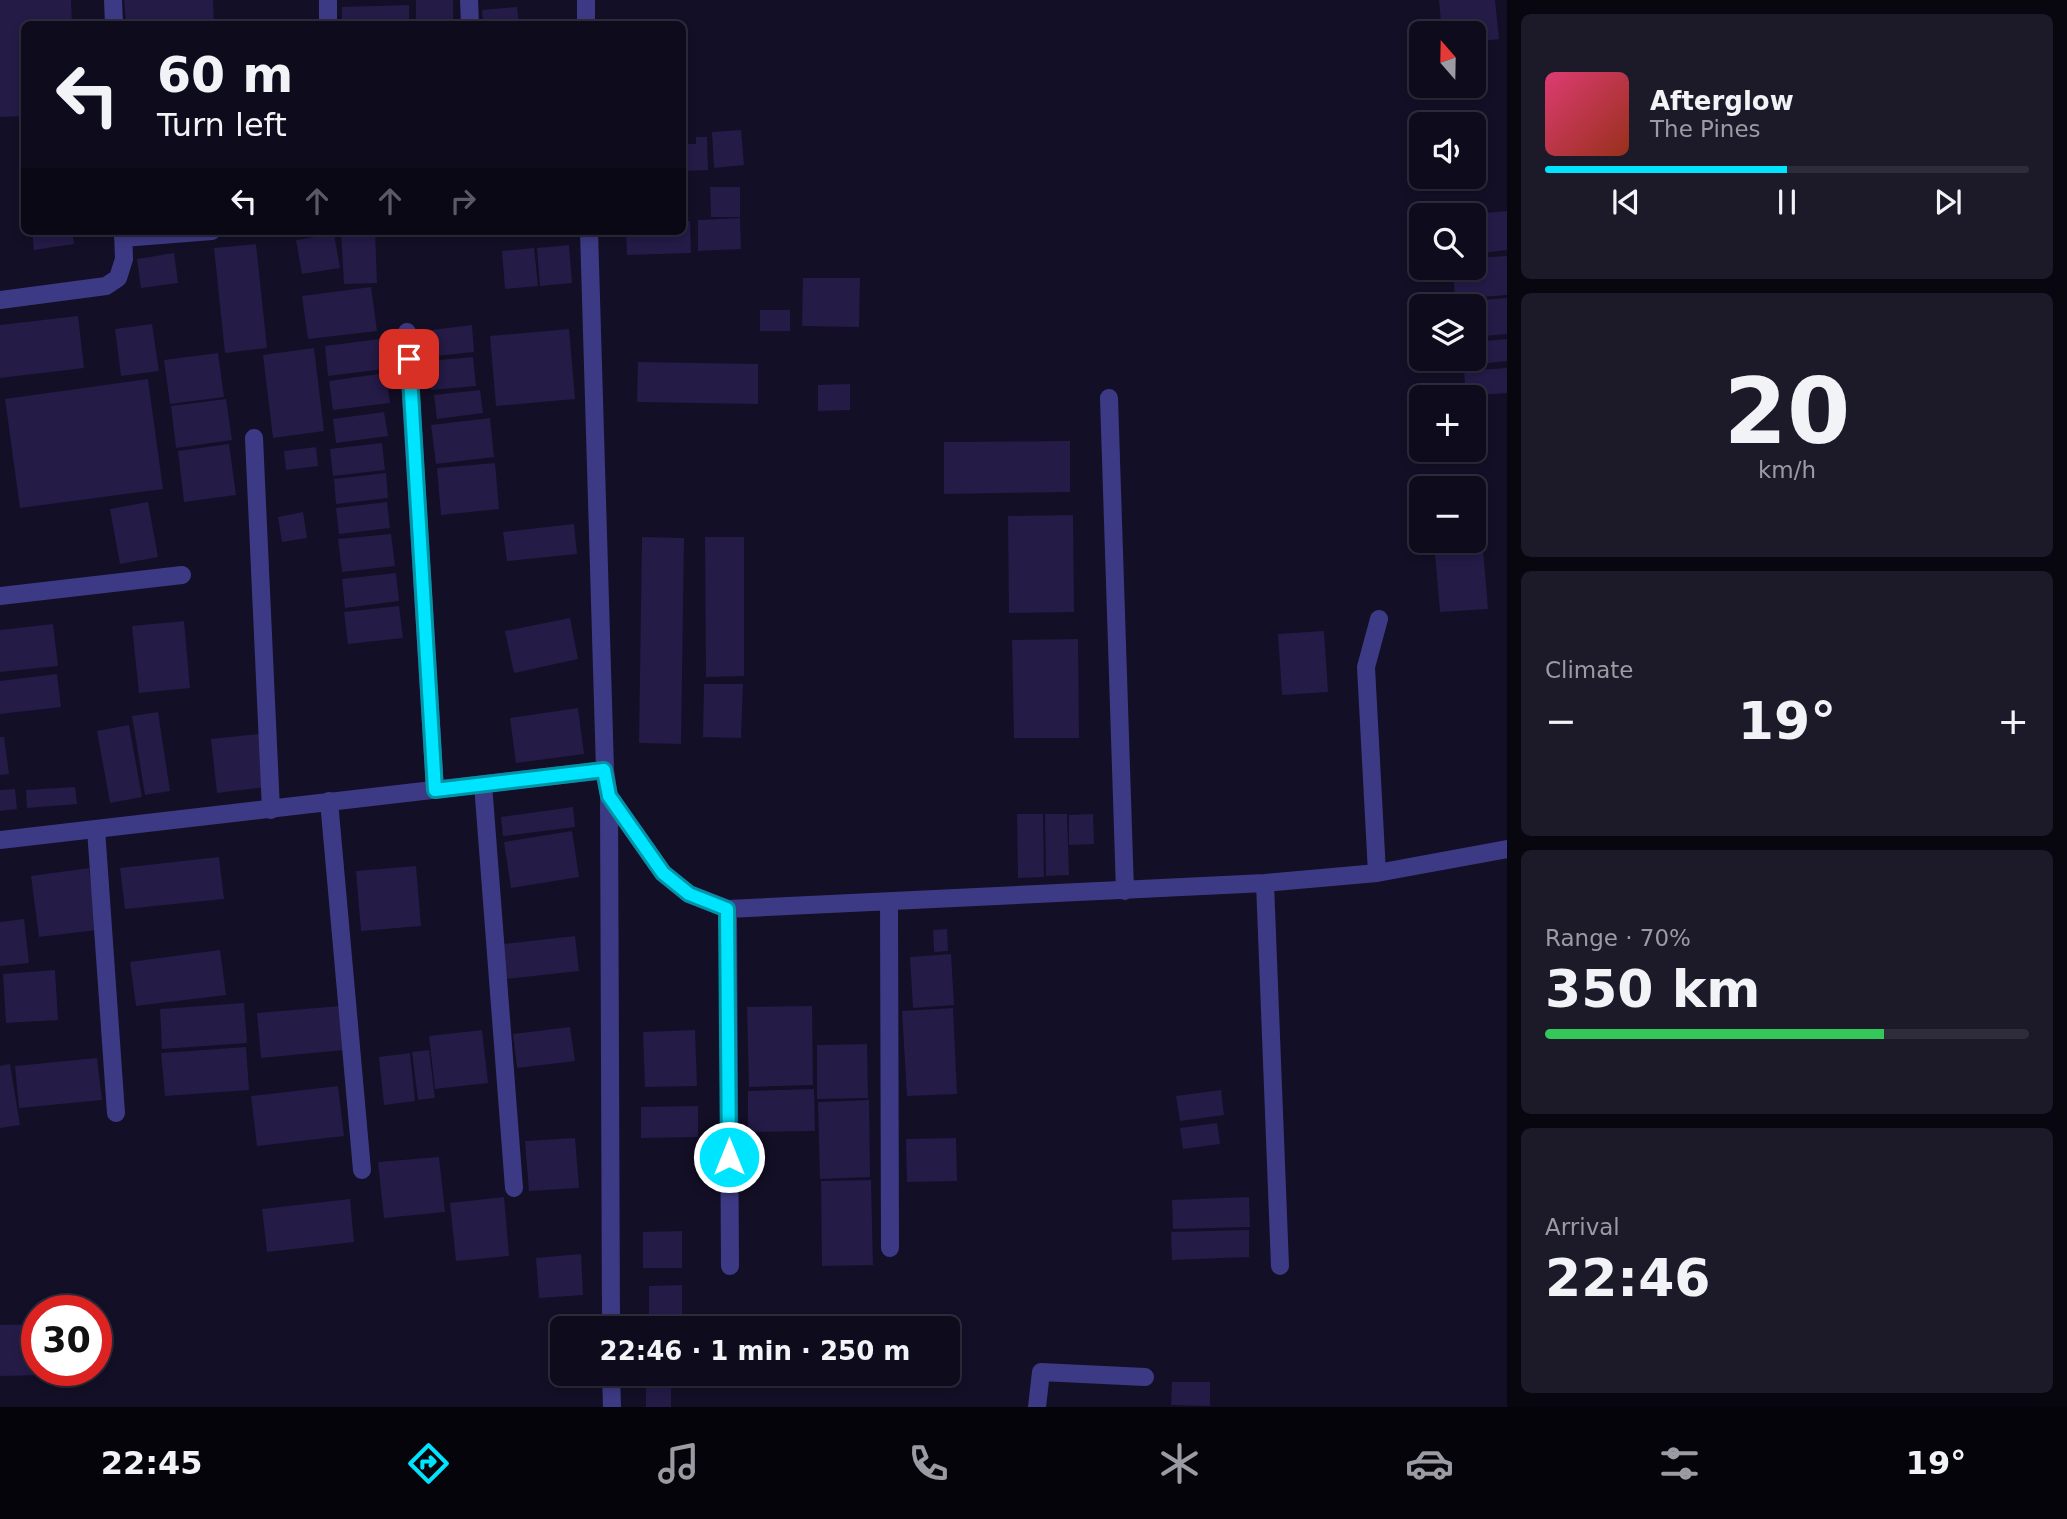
<!DOCTYPE html>
<meta charset="utf-8">
<style>
body{margin:0;font-family:"DejaVu Sans",sans-serif;background:#1c1929;color:#f1f3f6;height:100vh;display:flex;flex-direction:column;font-size:26px;white-space:nowrap}
*{box-sizing:border-box;margin:0}
p{font-size:23px;color:#9b9ba3}
.icon{flex:none;width:38px;height:38px;fill:none;stroke:currentColor;stroke-width:2;stroke-linecap:round;stroke-linejoin:round}
.map{position:relative;flex:1;overflow:hidden}
.drawer{display:flex;flex-direction:column;gap:14px;padding:14px;background:#08060f;width:560px}
.drawer>*{flex:none}
.hud{position:absolute;left:21px;top:21px;width:665px;height:214px;border-radius:10px;box-shadow:0 4px 10px #0003,0 0 0 2px #2e2b3b;background:#0e0b1c;color:#f1f3f6;overflow:hidden}
.needle{width:46px;rotate:340deg}
.buttons{position:absolute;left:1409px;top:21px;display:grid;gap:14px}
.buttons a{display:grid;place-items:center;width:77px;height:77px;border-radius:10px;background:#0e0b1c;box-shadow:0 4px 10px #0003,0 0 0 2px #2e2b3b;font-size:35px}
.speed{position:absolute;left:21px;top:1295px;display:flex;gap:14px;font-size:35px;font-weight:700;text-align:center}
.speed>*{display:grid;place-content:center;width:91px;height:91px;border-radius:50%;background:#0e0b1c;box-shadow:0 4px 10px #0003,0 0 0 2px #2e2b3b;line-height:1}
.speed .limit{border:10px solid #d22;background:#fff;color:#111}
.pin{position:absolute;display:grid;place-items:center;width:60px;height:60px;color:#fff;margin:-30px;border-radius:14px;box-shadow:0 4px 10px #0006}
.me{position:absolute;width:77px;margin:-38px;rotate:0deg;stroke-linejoin:round;filter:drop-shadow(0 0 5px #0008)}
.turn{display:flex;align-items:center;gap:24px;height:147px;padding:0 21px;font-size:32px}
.turn .icon{width:91px;height:91px;stroke-width:2.5}
.turn b{display:block;font-size:49px;line-height:60px}
.lanes{display:flex;align-items:center;height:66px;padding:0 21px;background:#0003;justify-content:center;gap:35px;direction:ltr}
.lanes .off{opacity:.35}
.big{font-size:52px;font-weight:800;line-height:1.1}
.drawer .widget{flex:1;display:flex;flex-direction:column;justify-content:center;gap:10px;min-width:0;padding:0 24px;border-radius:10px;background:#1c1929}
.drawer .dial{align-items:center;gap:0}
.dial b{font-size:91px;line-height:1}
.song{display:flex;align-items:center;gap:21px}
.cover{width:84px;height:84px;border-radius:10px;background:linear-gradient(135deg,hsl(340 70% 55%),hsl(10 70% 35%))}
.played{height:7px;border-radius:4px;background:linear-gradient(90deg,#00e5ff 50%,#2e2b3b 50%)}
.keys{display:flex;justify-content:space-around;direction:ltr}
.heat{display:flex;justify-content:space-between;align-items:center;font-size:38px;direction:ltr}
.charge{height:10px;border-radius:5px;background:linear-gradient(90deg,#34c759 70%,#2e2b3b 0)}
.trip{position:absolute;left:550px;top:1316px;width:410px;height:70px;border-radius:10px;background:#0e0b1c;box-shadow:0 4px 10px #0003,0 0 0 2px #2e2b3b;font-weight:800;line-height:70px;text-align:center}
.menu{display:flex;height:112px;justify-content:space-around;align-items:center;background:#06040b;color:#9b9ba3}
.menu .icon{width:49px;height:49px}
.menu .current{color:#00e5ff}
.menu b{font-size:32px;color:#f1f3f6}
main{display:flex;flex:1;min-height:0}
.map>svg:first-child{display:block}
.building{fill:#241b47}
.lines{fill:none;stroke-linecap:round;stroke-linejoin:round}
.minor{stroke:#3d3a85;stroke-width:18}
.route-casing{stroke:#0095a6;stroke-width:18}
.route{stroke:#00e5ff;stroke-width:12}
</style>
<main>
<div class="map">
<svg width="1507" height="1407" viewBox="0 0 1507 1407">
<rect width="100%" height="100%" fill="#130f26"/>
<path class="building" d="M0,0H71L72,24H24V116L0,117Z
M124,0H213L214,24H126Z
M416,0H453V24H416Z
M1439,0H1495L1499,39L1474,42V33H1442Z
M409,5V24H342V7Z
M517,7L519,24H483L482,10Z
M741,130L744,165L714,168L712,132Z
M696,137H707L708,170L682,171V144H696Z
M710,187H740V217H711Z
M1507,211V250L1474,254V214Z
M740,218L741,249L698,251V220Z
M682,221H690L691,253L627,255L626,231H682Z
M32,231H72L74,244L34,250Z
M341,231H375L377,283L344,284Z
M334,234L340,268L302,274L296,240Z
M256,244L267,348L225,353L214,248Z
M569,245L572,283L540,286L537,248Z
M534,248L538,286L505,289L502,251Z
M174,253L178,283L141,288L137,259Z
M1507,256V295L1455,299L1453,268H1474V258Z
M803,278H860L859,327L802,326Z
M371,287L377,331L308,339L302,296Z
M1507,298V334L1474,337V306H1458L1457,302Z
M760,310H790V331H760Z
M78,316L84,368L0,378V325Z
M152,324L159,371L121,376L115,329Z
M472,325L474,352L426,357L423,331Z
M569,329L575,399L496,406L490,336Z
M380,339L384,369L328,376L325,346Z
M1507,339V361L1462,366L1461,359H1474V342Z
M314,348L324,431L273,438L263,355Z
M218,353L224,397L170,404L164,360Z
M473,357L476,386L431,390L428,361Z
M638,362L758,364V404L637,402Z
M1507,368V393L1466,396L1464,371Z
M386,373L390,403L333,410L329,381Z
M148,379L163,489L20,508L5,399Z
M850,384V410L818,411V385Z
M480,390L483,413L437,419L434,395Z
M226,399L232,440L176,448L171,406Z
M384,412L388,436L336,443L333,419Z
M490,418L494,457L436,464L431,425Z
M1070,441V492L944,494V442Z
M382,443L385,470L333,476L330,449Z
M229,444L236,495L184,502L178,451Z
M316,447L318,466L286,470L284,451Z
M495,463L499,509L441,515L437,468Z
M386,473L388,498L336,504L334,479Z
M148,502L158,557L120,564L110,509Z
M387,502L390,528L339,534L336,508Z
M303,512L307,538L282,542L278,517Z
M1073,515L1074,612L1009,613L1008,516Z
M574,524L577,554L507,561L503,532Z
M391,534L395,566L342,572L338,539Z
M1482,536L1488,609L1440,612L1434,541H1474V537Z
M642,537L684,538L681,744L639,743Z
M705,537H744V676L706,677Z
M396,573L399,601L345,608L342,579Z
M399,606L403,638L348,644L344,612Z
M570,618L578,659L514,673L505,631Z
M184,621L190,688L139,693L132,626Z
M53,624L58,666L0,672V630Z
M1324,631L1328,692L1282,695L1278,634Z
M1078,639L1079,738H1014L1012,640Z
M57,674L61,707L0,714V681Z
M704,684H743L741,738L703,737Z
M578,708L584,754L516,763L510,718Z
M158,712L170,791L145,795L132,716Z
M129,725L142,797L110,803L97,731Z
M259,734L266,787L217,793L211,739Z
M0,737H4L9,774L0,775Z
M75,787L77,804L27,808L26,790Z
M15,789L17,809L0,811V790Z
M573,807L575,827L503,836L501,817Z
M1017,814H1043L1044,877L1018,878Z
M1045,814H1067L1069,875L1046,876Z
M1093,814L1094,844L1069,845V815Z
M572,831L579,877L511,888L504,842Z
M219,857L224,899L125,909L120,868Z
M416,866L421,926L361,931L356,871Z
M89,868L97,930L39,937L31,876Z
M24,919L29,963L0,966V922Z
M947,929L948,951L934,952L933,930Z
M575,936L579,971L506,979L503,944Z
M220,950L226,995L136,1006L130,962Z
M951,954L954,1005L913,1008L910,957Z
M55,970L58,1020L6,1023L3,974Z
M244,1003L247,1043L162,1049L160,1009Z
M340,1006L344,1050L261,1058L257,1013Z
M812,1006L813,1085L749,1087L747,1007Z
M953,1008L957,1094L907,1096L902,1011Z
M570,1027L575,1061L517,1068L513,1034Z
M482,1030L488,1083L435,1089L429,1036Z
M695,1030L697,1086L645,1087L643,1032Z
M867,1044L868,1098L817,1099V1045Z
M246,1047L249,1090L165,1096L161,1053Z
M429,1050L435,1098L418,1100L412,1052Z
M410,1053L415,1101L384,1105L379,1057Z
M97,1058L102,1100L19,1108L15,1066Z
M10,1064L20,1125L0,1128V1066Z
M338,1086L344,1136L257,1146L251,1096Z
M814,1089L815,1131L748,1132V1091Z
M1221,1090L1224,1115L1180,1121L1176,1096Z
M869,1100L870,1177L820,1179L818,1102Z
M698,1106V1137L641,1138V1107Z
M1217,1123L1220,1144L1183,1149L1180,1128Z
M575,1138L579,1188L529,1191L525,1141Z
M956,1138L957,1181L907,1182L906,1139Z
M439,1157L445,1212L384,1218L378,1162Z
M871,1180L873,1265L822,1266L821,1181Z
M504,1197L509,1256L456,1261L450,1203Z
M1249,1197L1250,1227L1173,1229L1172,1200Z
M350,1199L354,1242L267,1252L262,1209Z
M1249,1230V1257L1172,1260L1171,1232Z
M682,1231V1268H643V1232Z
M581,1254L583,1295L539,1298L536,1258Z
M682,1285V1328H649V1286Z
M37,1324V1370H42V1375L0,1376V1325Z
M1172,1382H1210V1406L1171,1405Z
M671,1384V1407H646V1385Z"/>
<g class="lines">
<path class="minor" d="M113,0L114,24
M328,0V24
M469,0L470,24
M586,24V0
M589,231L605,770
M123,238L212,231
M0,300L106,286L118,278L124,259L123,231
M407,332L435,790
M1109,398L1125,891
M254,438L271,810
M0,596L182,575
M483,784L514,1188
M609,796L611,1328
M329,801L362,1170
M96,829L116,1113
M0,840L605,770L609,796L663,873L689,894L728,909L1265,883L1377,873L1507,849
M1377,873L1366,667L1379,619
M1265,883L1280,1266
M889,903L890,1248
M728,909L730,1266
M611,1374L612,1407
M1037,1407L1041,1372L1145,1377"/>
</g>
<g class="lines">
<g class="route-casing">
<path id="route" d="M409,359L435,790L604,770L609,796L663,873L689,894L727,909L729,1157"/>
</g>
<use href="#route" class="route"/>
</g>
</svg>
<div class="buttons">
<a><svg class="needle" viewBox="-14 -14 28 28"><path d="M0-13l5 13h-10z" fill="#e53935"/><path d="M0 13l5-13h-10z" fill="#9b9ba3"/></svg></a>
<a><svg class="icon" aria-label="sound" viewBox="0 0 24 24"><path d="M4 9h4l5-4v14l-5-4H4zM17 9q2 3 0 6"/></svg></a>
<a><svg class="icon" aria-label="search" viewBox="0 0 24 24"><circle cx="10" cy="10" r="6"/><path d="M15 15l6 6"/></svg></a>
<a><svg class="icon" aria-label="layers" viewBox="0 0 24 24"><path d="M12 4l9 5-9 5-9-5zM3 14l9 5 9-5"/></svg></a>
<a>+</a>
<a>−</a>
</div>
<div class="speed"><div class="limit">30</div></div>
<div class="pin" style="left:409px;top:359px;background:#d93025"><svg class="icon" aria-label="arrive" viewBox="0 0 24 24"><path d="M6 21V4h12l-3 4 3 4H6"/></svg></div>
<svg class="me" style="left:729px;top:1157px" viewBox="-20 -20 40 40"><circle r="17" fill="#00e5ff" stroke="#fff" stroke-width="3"/><path d="M0-11L8 9 0 5-8 9z" fill="#fff"/></svg>
<div class="trip">22:46 · 1 min · 250 m</div>
<div class="hud">
<div class="turn"><svg class="icon" aria-label="left" viewBox="0 0 24 24"><path d="M17 20v-9H6M10 6l-5 5 5 5"/></svg><div><b>60 m</b>Turn left</div></div>
<div class="lanes"><svg class="icon" aria-label="left" viewBox="0 0 24 24"><path d="M17 20v-9H6M10 6l-5 5 5 5"/></svg><svg class="icon off" aria-label="ahead" viewBox="0 0 24 24"><path d="M12 20V5M6 11l6-6 6 6"/></svg><svg class="icon off" aria-label="ahead" viewBox="0 0 24 24"><path d="M12 20V5M6 11l6-6 6 6"/></svg><svg class="icon off" aria-label="right" viewBox="0 0 24 24"><path d="M7 20v-9h11M14 6l5 5-5 5"/></svg></div>
</div>
</div>
<section class="drawer">
<div class="widget">
<div class="song"><i class="cover"></i><div><b>Afterglow</b><p>The Pines</p></div></div>
<div class="played"></div>
<div class="keys"><svg class="icon" aria-label="previous" viewBox="0 0 24 24"><path d="M18 5L8 12l10 7zM5 5v14"/></svg><svg class="icon" aria-label="pause" viewBox="0 0 24 24"><path d="M8 5v14M16 5v14"/></svg><svg class="icon" aria-label="next" viewBox="0 0 24 24"><path d="M6 5l10 7-10 7zM19 5v14"/></svg></div>
</div>
<div class="widget dial"><b>20</b><p>km/h</p></div>
<div class="widget"><p>Climate</p>
<div class="heat"><a>−</a><b class="big">19°</b><a>+</a></div>
</div>
<div class="widget"><p>Range · 70%</p><b class="big">350 km</b><div class="charge"></div></div>
<div class="widget"><p>Arrival</p><b class="big">22:46</b></div>
</section>
</main>
<nav class="menu">
<b>22:45</b>
<svg class="icon current" aria-label="directions" viewBox="0 0 24 24"><path d="M12 3l9 9-9 9-9-9zM9 14v-3h6M13 9l2 2-2 2"/></svg>
<svg class="icon" aria-label="music" viewBox="0 0 24 24"><path d="M9 18V5l10-2v13"/><circle cx="6" cy="18" r="3"/><circle cx="16" cy="16" r="3"/></svg>
<svg class="icon" aria-label="phone" viewBox="0 0 24 24"><path d="M5 4h4l2 5-3 2q2 4 5 5l2-3 5 2v4C11 20 4 13 5 4z"/></svg>
<svg class="icon" aria-label="climate" viewBox="0 0 24 24"><path d="M12 3v18M4 7l16 10M4 17L20 7"/></svg>
<svg class="icon" aria-label="car" viewBox="0 0 24 24"><path d="M5 17H2v-5l4-1 3-4h7l3 4 3 1v5h-3M9 17h6M6 11h13"/><circle cx="7" cy="17" r="2"/><circle cx="17" cy="17" r="2"/></svg>
<svg class="icon" aria-label="filters" viewBox="0 0 24 24"><path d="M4 7h16M4 17h16"/><circle cx="9" cy="7" r="2"/><circle cx="15" cy="17" r="2"/></svg>
<b>19°</b>
</nav>
